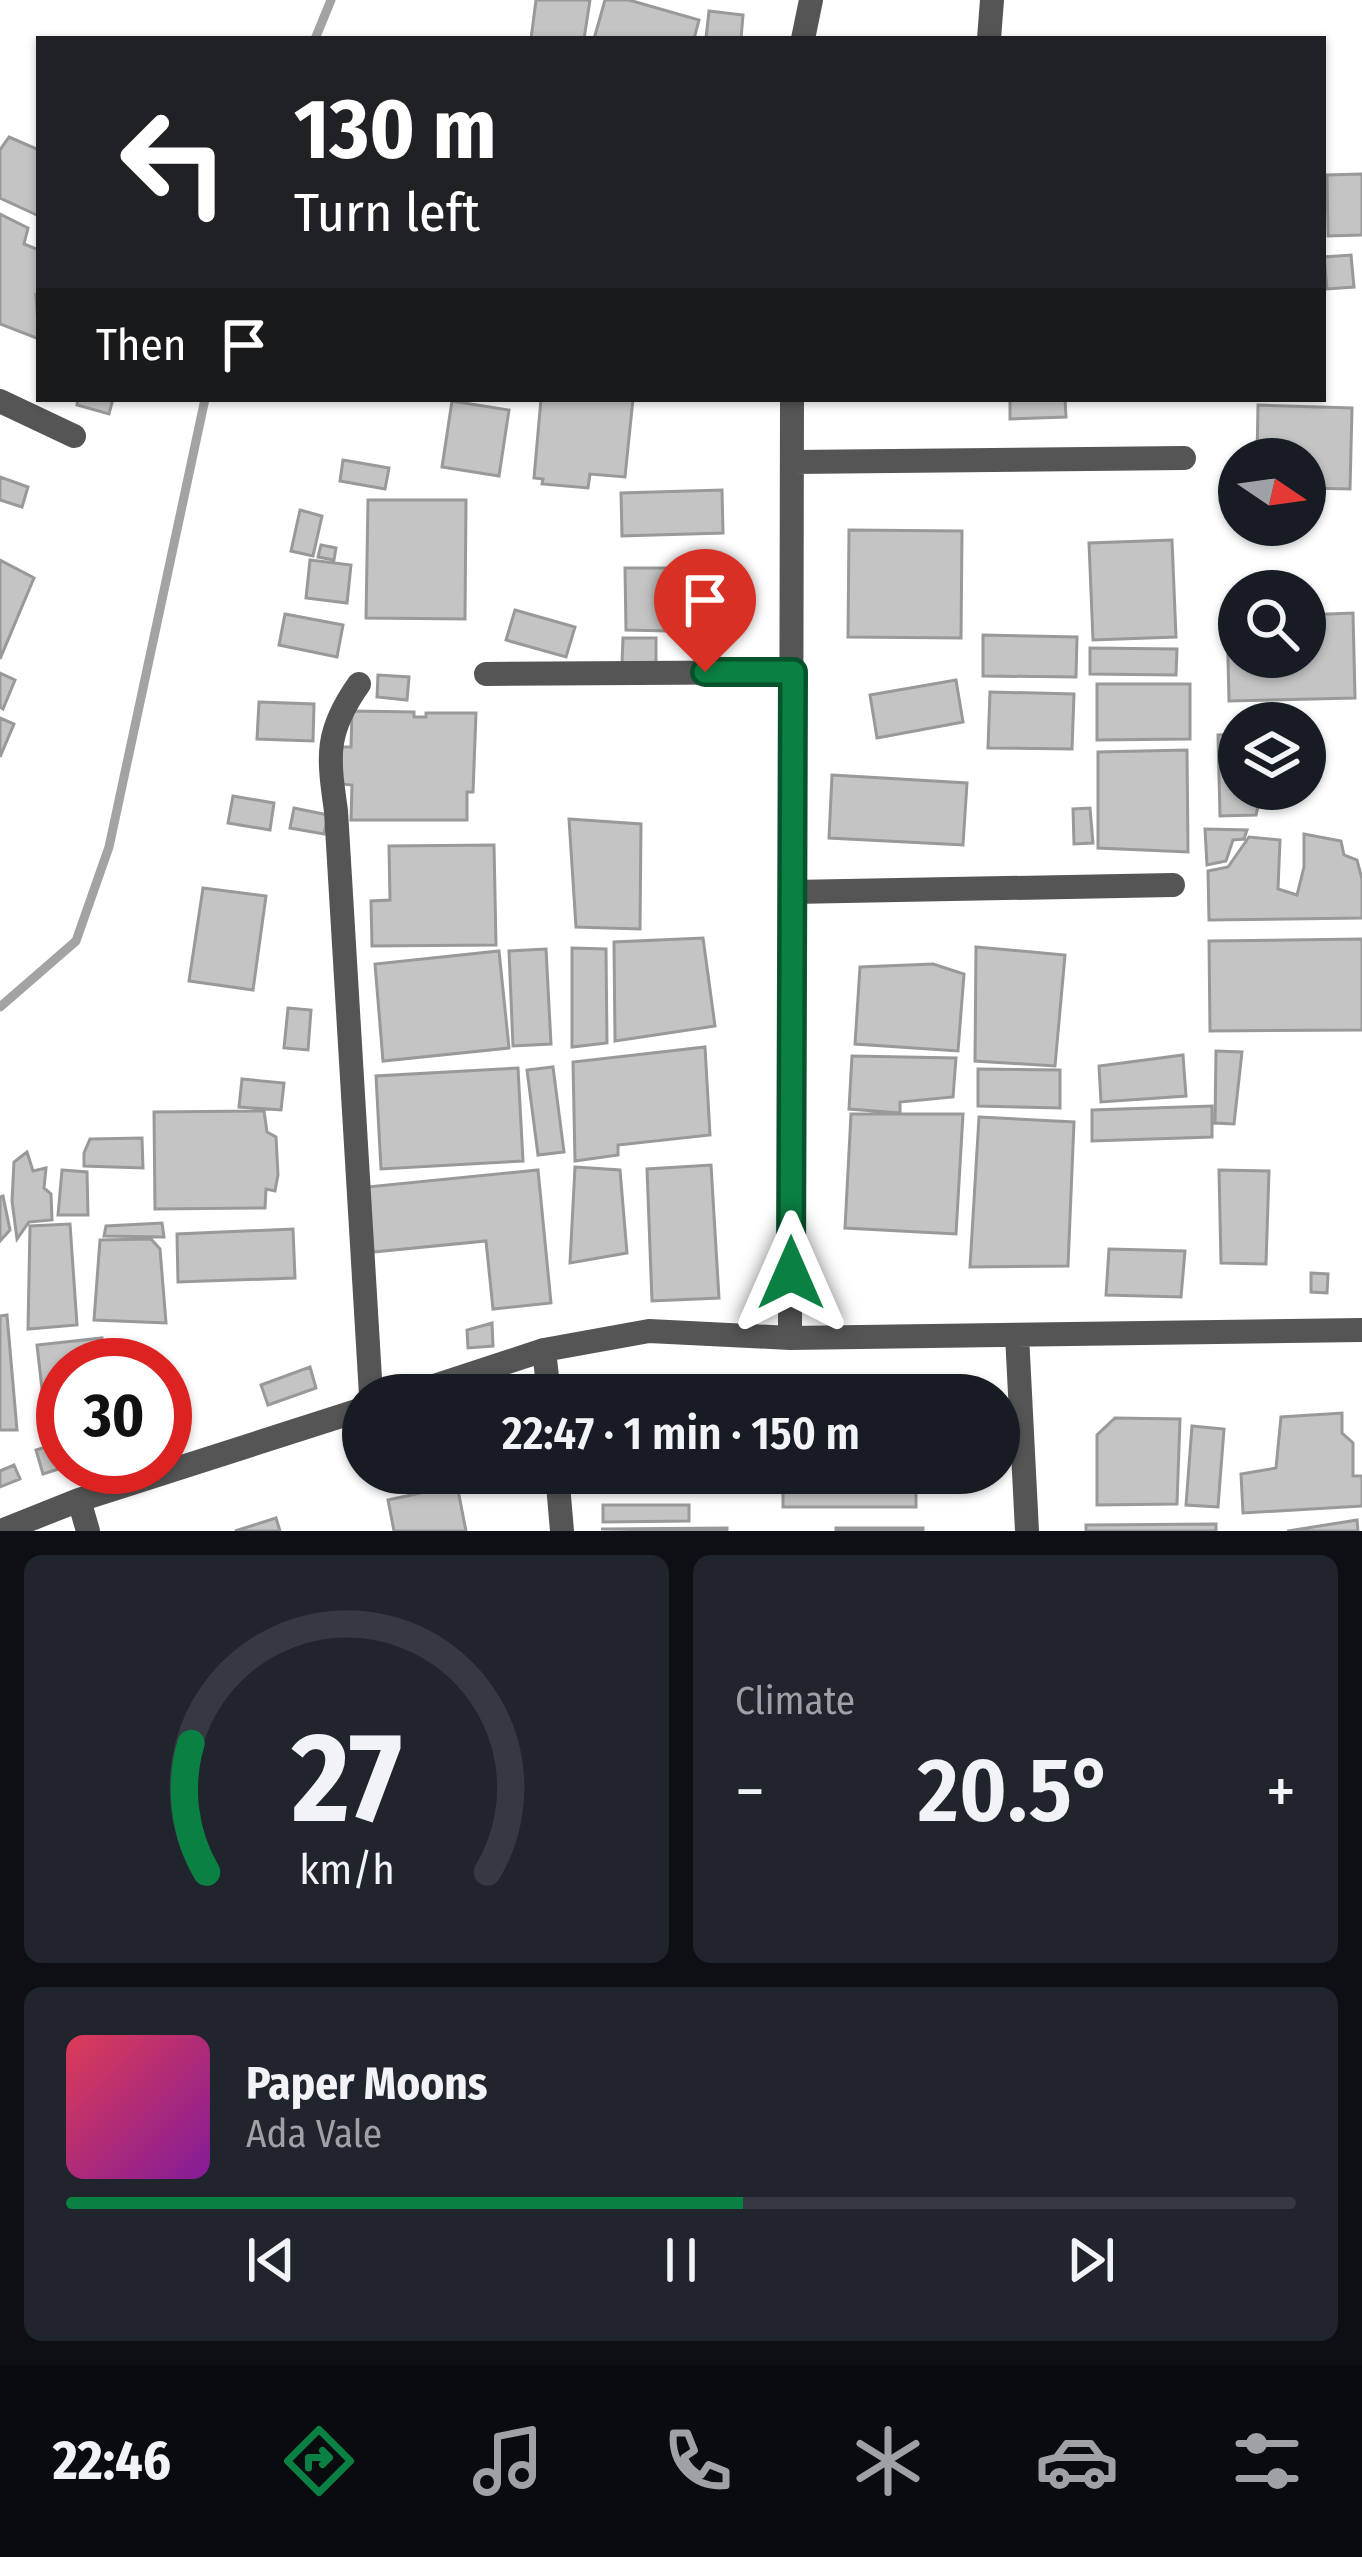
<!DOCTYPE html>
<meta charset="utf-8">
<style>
body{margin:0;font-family:"Fira Sans Condensed",sans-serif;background:#20242c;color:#f1f3f6;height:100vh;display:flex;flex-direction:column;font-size:45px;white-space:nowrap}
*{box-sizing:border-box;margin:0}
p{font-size:39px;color:#9ea1a6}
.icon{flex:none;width:66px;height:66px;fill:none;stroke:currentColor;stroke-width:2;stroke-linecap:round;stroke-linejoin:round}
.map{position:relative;height:1531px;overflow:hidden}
.drawer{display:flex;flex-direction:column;gap:24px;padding:24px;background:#0d0f14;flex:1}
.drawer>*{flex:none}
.hud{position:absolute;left:36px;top:36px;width:1290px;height:366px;border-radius:0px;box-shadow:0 3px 9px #0004;background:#202124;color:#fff;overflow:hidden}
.needle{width:78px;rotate:103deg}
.buttons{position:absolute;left:1218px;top:438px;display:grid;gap:24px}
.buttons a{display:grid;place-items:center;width:108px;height:108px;border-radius:50%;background:#171b24;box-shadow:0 3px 9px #0004;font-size:60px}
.speed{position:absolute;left:36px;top:1338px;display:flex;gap:24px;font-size:60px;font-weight:700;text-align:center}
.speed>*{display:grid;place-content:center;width:156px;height:156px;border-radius:50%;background:#171b24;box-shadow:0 3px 9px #0004;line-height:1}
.speed .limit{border:18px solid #d22;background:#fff;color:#111}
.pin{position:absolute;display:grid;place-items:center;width:102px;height:102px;color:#fff;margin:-123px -51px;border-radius:50% 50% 50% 0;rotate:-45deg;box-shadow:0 0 12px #0007}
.pin .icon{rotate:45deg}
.me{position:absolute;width:132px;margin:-66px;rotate:0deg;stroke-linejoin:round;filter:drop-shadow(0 0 9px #0008)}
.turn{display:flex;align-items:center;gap:42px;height:252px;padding:0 60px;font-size:54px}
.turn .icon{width:156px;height:156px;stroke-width:2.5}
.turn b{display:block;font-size:84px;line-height:102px}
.then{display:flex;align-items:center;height:114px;padding:0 60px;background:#0003;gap:24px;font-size:45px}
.big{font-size:90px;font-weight:600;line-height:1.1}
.drawer .widget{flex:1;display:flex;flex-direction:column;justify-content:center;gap:18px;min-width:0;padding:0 42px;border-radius:18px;background:#20242c}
.drawer .dial{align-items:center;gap:0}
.dial svg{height:312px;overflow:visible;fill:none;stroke:#363941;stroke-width:7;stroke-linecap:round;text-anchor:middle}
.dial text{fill:#f1f3f6;stroke:none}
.song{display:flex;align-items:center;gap:36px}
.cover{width:144px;height:144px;border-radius:18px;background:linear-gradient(135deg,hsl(350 70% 55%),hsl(290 70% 35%))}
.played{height:12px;border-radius:6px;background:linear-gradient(90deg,#0b8043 55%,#363941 55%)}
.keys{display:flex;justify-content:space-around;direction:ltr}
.heat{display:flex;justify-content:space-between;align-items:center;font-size:66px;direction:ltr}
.drawer .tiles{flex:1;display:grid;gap:24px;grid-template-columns:1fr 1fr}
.widget:last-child{grid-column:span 2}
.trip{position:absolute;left:342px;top:1374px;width:678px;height:120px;border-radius:60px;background:#171b24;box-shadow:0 3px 9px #0004;font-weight:600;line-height:120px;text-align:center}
.tabs{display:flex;height:192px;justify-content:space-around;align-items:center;background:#090b0e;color:#9ea1a6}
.tabs .icon{width:84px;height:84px}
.tabs .selected{color:#0b8043}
.tabs b{font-size:54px;color:#f1f3f6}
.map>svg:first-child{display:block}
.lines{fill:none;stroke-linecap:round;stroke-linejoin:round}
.stream{stroke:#a3a3a3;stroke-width:9}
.building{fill:#c4c4c4;stroke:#999;stroke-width:3}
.street{stroke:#555;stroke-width:24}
.route-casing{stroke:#07532c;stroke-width:30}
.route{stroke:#0b8043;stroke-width:21}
</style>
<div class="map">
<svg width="1362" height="1531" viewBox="0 0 1362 1531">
<rect width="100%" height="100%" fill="#fff"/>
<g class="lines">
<path class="stream" d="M315,39L331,0
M0,1007L76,941L109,847L205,399"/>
</g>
<path class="building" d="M536,0H590L584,39H531Z
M605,0H629L699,20L694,39H594Z
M709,11L743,15L741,39L706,38Z
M9,137L39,150V216L0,198V150Z
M1362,174V235L1328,236L1327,175Z
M0,214L28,228L24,244L39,250V296L36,295L39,339L0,324Z
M1351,255L1354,287L1327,289L1324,257Z
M78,399H113L109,414L77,405Z
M541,399H633L625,477L590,474L588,488L542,484L543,479L534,478Z
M1010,399H1065L1066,417L1010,419Z
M452,401L509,410L499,476L442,467Z
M1258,405L1352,408L1350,489L1305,488V459H1257Z
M343,460L389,468L385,489L340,481Z
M0,477L28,487L22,507L0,500Z
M722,490L723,533L622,536L621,493Z
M368,500H466L465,619L366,618Z
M300,510L322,516L313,556L291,551Z
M849,530L962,531L961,638L848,637Z
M1172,540L1176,637L1093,640L1089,543Z
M321,545L336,548L334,560L318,557Z
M0,560L34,578L0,659Z
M310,560L351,565L347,603L306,598Z
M625,568H669L668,631L626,630Z
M515,610L575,627L566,657L506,640Z
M1353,613L1355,698L1229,701L1227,617H1239V657H1305V615Z
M285,614L343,625L337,657L279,645Z
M983,635L1077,637L1076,677L983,676Z
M623,638H656V663H622Z
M1090,648L1177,649L1176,675L1090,674Z
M0,673L15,680L3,709L0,707Z
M378,675L409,677L407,700L377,697Z
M956,680L963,722L877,738L870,695Z
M1097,684H1190V739L1097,740Z
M990,692L1074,694L1072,749L988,748Z
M259,702L314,704L313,741L257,739Z
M352,711L414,712V717H426V713H476L473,792H467V820H351L352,785L341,784V747H351Z
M0,718L14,724L0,757Z
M1239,734V789L1269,792L1259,802L1256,815L1220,816L1218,735Z
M1187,750L1188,852L1098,848V752Z
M832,775L967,783L963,845L829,838Z
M233,796L274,803L270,830L228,823Z
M294,808L328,815L324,834L290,828Z
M1090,808L1093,843L1074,844L1073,809Z
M569,819L641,824L640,929L576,927Z
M1205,829L1247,830L1244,839L1233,840L1226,861L1207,865Z
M1304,834L1341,841L1344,855L1357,860L1362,879V918L1209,920L1208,871L1228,867L1249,837L1280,840L1278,889L1297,895L1304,867Z
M494,845L496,945L372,946L371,901L390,900L389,846Z
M203,888L266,896L253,990L189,981Z
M703,938L715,1026L615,1041L614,942Z
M1362,939V1030L1210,1031L1209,941Z
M976,947L1065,955L1055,1066L975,1061Z
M572,948L606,949L607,1043L572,1047Z
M546,949L551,1044L513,1046L509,951Z
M499,951L509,1048L383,1061L375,964Z
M933,964L964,974L958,1051L855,1044L860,967Z
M288,1008L311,1010L308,1050L284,1048Z
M705,1047L710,1135L618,1145V1155L575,1161L573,1062Z
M1216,1051L1242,1052L1234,1124L1215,1123Z
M1183,1055L1186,1096L1101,1102L1099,1066Z
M852,1056L956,1058L953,1097L900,1102V1113L849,1109Z
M553,1067L564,1152L538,1155L527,1070Z
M518,1068L523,1161L381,1169L376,1076Z
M978,1069L1060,1070V1108L978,1106Z
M242,1079L284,1083L281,1110L239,1107Z
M1212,1106V1137L1092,1141V1110Z
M264,1111L267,1132L276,1137L278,1175L275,1191L266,1189L265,1208L155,1209L154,1112Z
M851,1114H963L956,1234L845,1228Z
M979,1117L1074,1122L1068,1266L970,1267Z
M142,1138L143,1168L84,1166V1153L90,1139Z
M27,1152L33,1171L46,1168L44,1188L51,1194L52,1220L29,1222L17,1239L12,1201L14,1162Z
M711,1165L719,1298L652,1301L647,1169Z
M575,1167L620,1170L627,1253L570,1263Z
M62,1170L87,1172L88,1215H58Z
M538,1170L551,1303L493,1309L486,1241L373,1252L367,1187Z
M1219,1170L1269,1171L1266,1264L1221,1263Z
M3,1196L10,1230L0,1241V1197Z
M162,1223L164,1237L104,1236L106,1226Z
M70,1224L77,1325L28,1329L30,1226Z
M293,1229L295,1278L178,1282L177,1234Z
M151,1239L160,1249L166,1323L94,1320L100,1240Z
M1109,1249L1185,1251L1181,1297L1106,1295Z
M1311,1273L1328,1274L1327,1293L1311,1292Z
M7,1315L17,1430H0V1316Z
M492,1323L493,1346L468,1348L467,1330Z
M102,1338L105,1365H63V1431L47,1433L37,1345Z
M310,1367L316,1388L268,1405L261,1385Z
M165,1385H173L174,1432H165Z
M1342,1413V1433L1353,1443V1476H1362V1506L1243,1513L1241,1474L1276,1468L1281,1417Z
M1115,1418L1180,1419L1177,1504L1097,1505V1435Z
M1192,1426L1224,1429L1218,1507L1186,1505Z
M63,1442L65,1467L43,1474L36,1450Z
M14,1465L20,1479L0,1487V1471Z
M783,1473H916V1507H783Z
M457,1485L466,1531H394L388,1500Z
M603,1505H689V1521L603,1522Z
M276,1518L280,1531H235Z
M1357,1520L1358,1531H1287H1288Z
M1216,1524V1531H1086V1525Z
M727,1528V1531L601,1529Z
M836,1528H923V1531H836Z"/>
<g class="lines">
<path class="street" d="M803,39L811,0
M989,39L992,0
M0,401L74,436
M793,462L1184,458
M486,674L793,672
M359,684C325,732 328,755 336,811L371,1395
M792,892L1173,885
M1017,1335L1027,1531
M790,1338L792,399
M544,1350L549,1395
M407,1395L544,1350L649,1331L790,1338L1362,1330
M557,1473L562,1531
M79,1500L88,1531
M1,1531L79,1500L363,1409"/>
</g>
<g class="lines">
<g class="route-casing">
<path id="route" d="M705,672H793L791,1273"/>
</g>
<use href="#route" class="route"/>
</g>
</svg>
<div class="buttons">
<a><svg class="needle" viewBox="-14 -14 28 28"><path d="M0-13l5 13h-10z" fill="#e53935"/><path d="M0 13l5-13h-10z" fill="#9ea1a6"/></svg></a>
<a><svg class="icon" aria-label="search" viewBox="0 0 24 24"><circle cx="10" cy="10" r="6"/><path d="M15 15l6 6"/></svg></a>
<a><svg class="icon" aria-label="layers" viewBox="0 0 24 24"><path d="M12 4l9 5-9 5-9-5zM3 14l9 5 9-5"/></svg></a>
</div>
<div class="speed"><div class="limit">30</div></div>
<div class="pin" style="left:705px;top:672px;background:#d93025"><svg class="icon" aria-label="arrive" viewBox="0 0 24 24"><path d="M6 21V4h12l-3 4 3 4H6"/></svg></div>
<svg class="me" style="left:791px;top:1273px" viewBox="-20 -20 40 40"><path d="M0-17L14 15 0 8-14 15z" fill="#0b8043" stroke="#fff" stroke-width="4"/></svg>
<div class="trip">22:47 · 1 min · 150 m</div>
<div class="hud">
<div class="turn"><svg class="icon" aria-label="left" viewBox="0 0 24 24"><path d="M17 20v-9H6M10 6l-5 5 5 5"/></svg><div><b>130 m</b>Turn left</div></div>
<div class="then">Then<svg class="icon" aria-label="arrive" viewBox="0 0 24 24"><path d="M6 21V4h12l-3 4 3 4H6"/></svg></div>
</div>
</div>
<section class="drawer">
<div class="tiles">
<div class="widget dial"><svg viewBox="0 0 100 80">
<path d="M14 69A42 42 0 1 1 86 69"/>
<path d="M14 69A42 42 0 0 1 10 36" stroke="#0b8043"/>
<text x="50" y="56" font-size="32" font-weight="700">27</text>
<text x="50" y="72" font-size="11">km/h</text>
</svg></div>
<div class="widget"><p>Climate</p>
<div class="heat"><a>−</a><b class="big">20.5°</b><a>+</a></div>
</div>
<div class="widget">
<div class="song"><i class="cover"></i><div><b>Paper Moons</b><p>Ada Vale</p></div></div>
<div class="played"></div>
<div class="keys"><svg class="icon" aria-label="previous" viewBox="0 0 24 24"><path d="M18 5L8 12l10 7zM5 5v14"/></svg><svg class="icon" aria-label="pause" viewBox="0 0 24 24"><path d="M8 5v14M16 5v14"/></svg><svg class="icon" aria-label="next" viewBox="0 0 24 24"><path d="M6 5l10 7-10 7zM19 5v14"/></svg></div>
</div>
</div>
</section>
<nav class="tabs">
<b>22:46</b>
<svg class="icon selected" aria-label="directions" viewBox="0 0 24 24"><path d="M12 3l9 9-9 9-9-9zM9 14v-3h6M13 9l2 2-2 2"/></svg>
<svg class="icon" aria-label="music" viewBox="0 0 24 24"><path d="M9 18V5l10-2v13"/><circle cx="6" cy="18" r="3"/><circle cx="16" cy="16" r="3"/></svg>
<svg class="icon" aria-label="phone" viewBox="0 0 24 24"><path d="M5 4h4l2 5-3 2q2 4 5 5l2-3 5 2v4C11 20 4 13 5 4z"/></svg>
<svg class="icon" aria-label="climate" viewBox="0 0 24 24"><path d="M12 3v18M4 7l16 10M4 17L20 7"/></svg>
<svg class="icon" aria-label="car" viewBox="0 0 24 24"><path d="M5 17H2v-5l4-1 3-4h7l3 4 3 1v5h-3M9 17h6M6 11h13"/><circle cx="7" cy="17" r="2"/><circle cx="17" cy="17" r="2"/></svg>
<svg class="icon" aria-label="filters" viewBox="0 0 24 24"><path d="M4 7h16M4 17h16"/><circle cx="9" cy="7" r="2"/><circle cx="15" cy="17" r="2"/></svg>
</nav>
